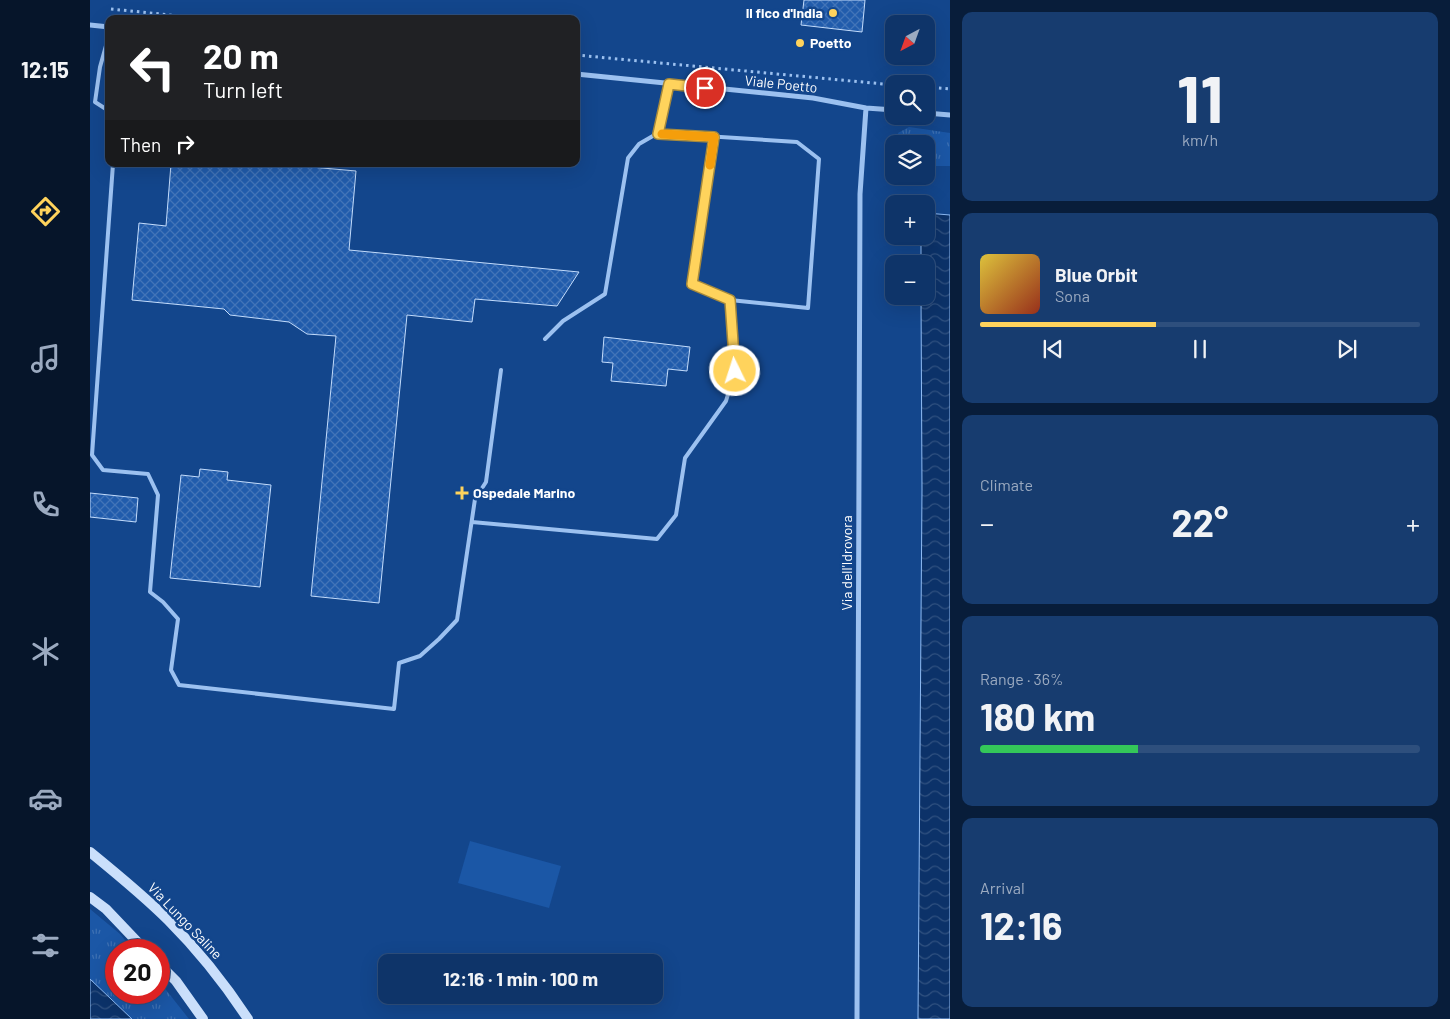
<!DOCTYPE html>
<meta charset="utf-8">
<style>
body{margin:0;font-family:Barlow,sans-serif;background:#173c6f;color:#f1f3f6;height:100vh;display:flex;flex-direction:column;font-size:19px;white-space:nowrap}
*{box-sizing:border-box;margin:0}
p{font-size:16px;color:#9baac0}
.icon{flex:none;width:28px;height:28px;fill:none;stroke:currentColor;stroke-width:2;stroke-linecap:round;stroke-linejoin:round}
.map{position:relative;flex:1;overflow:hidden}
.panel{display:flex;flex-direction:column;gap:12px;padding:12px;background:#081d3a;width:500px}
.panel>*{flex:none}
.banner{position:absolute;left:15px;top:15px;width:475px;height:152px;border-radius:10px;box-shadow:0 5px 20px #0002,0 0 0 1px #2e4f7d;background:#202124;color:#fff;overflow:hidden}
.needle{width:32px;rotate:221deg}
.buttons{position:absolute;left:795px;top:15px;display:grid;gap:10px}
.buttons a{display:grid;place-items:center;width:50px;height:50px;border-radius:10px;background:#0e3469;box-shadow:0 5px 20px #0002,0 0 0 1px #2e4f7d;font-size:25px}
.speed{position:absolute;left:15px;top:939px;display:flex;gap:10px;font-size:25px;font-weight:700;text-align:center}
.speed>*{display:grid;place-content:center;width:65px;height:65px;border-radius:50%;background:#0e3469;box-shadow:0 5px 20px #0002,0 0 0 1px #2e4f7d;line-height:1}
.speed .limit{border:8px solid #d22;background:#fff;color:#111}
.pin{position:absolute;display:grid;place-items:center;width:42px;height:42px;color:#fff;margin:-21px;border:2px solid #fff;border-radius:50%;box-shadow:0 1px 5px #0007}
.me{position:absolute;width:55px;margin:-28px;rotate:356deg;stroke-linejoin:round;filter:drop-shadow(0 0 4px #0008)}
.turn{display:flex;align-items:center;gap:18px;height:105px;padding:0 15px;font-size:22px}
.turn .icon{width:65px;height:65px;stroke-width:2.5}
.turn b{display:block;font-size:35px;line-height:42px}
.then{display:flex;align-items:center;height:48px;padding:0 15px;background:#0003;gap:10px;font-size:19px}
.big{font-size:38px;font-weight:700;line-height:1.1}
.panel .widget{flex:1;display:flex;flex-direction:column;justify-content:center;gap:8px;min-width:0;padding:0 18px;border-radius:10px;background:#173c6f}
.panel .dial{align-items:center;gap:0}
.dial b{font-size:65px;line-height:1}
.song{display:flex;align-items:center;gap:15px}
.cover{width:60px;height:60px;border-radius:8px;background:linear-gradient(135deg,hsl(50 70% 55%),hsl(10 70% 35%))}
.played{height:5px;border-radius:2px;background:linear-gradient(90deg,#ffd35c 40%,#2e4f7d 40%)}
.keys{display:flex;justify-content:space-around;direction:ltr}
.heat{display:flex;justify-content:space-between;align-items:center;font-size:28px;direction:ltr}
.charge{height:8px;border-radius:4px;background:linear-gradient(90deg,#34c759 36%,#2e4f7d 0)}
.trip{position:absolute;left:288px;top:954px;width:285px;height:50px;border-radius:10px;background:#0e3469;box-shadow:0 5px 20px #0002,0 0 0 1px #2e4f7d;font-weight:700;line-height:50px;text-align:center}
main{display:flex;flex:1;min-height:0}
.tabs{display:flex;flex-direction:column;width:90px;justify-content:space-around;align-items:center;background:#06152a;color:#9baac0}
.tabs .icon{width:35px;height:35px}
.tabs .selected{color:#ffd35c}
.tabs b{font-size:22px;color:#f1f3f6}
.map>svg:first-child{display:block}
.grass{fill:#1b57a6}
.park{fill:url(#park-tufts)}
.water{fill:url(#water-waves);stroke:#8ebbf4}
.building{fill:url(#building-cross-hatch);stroke:#c3dcfc}
.lines{fill:none;stroke-linecap:round;stroke-linejoin:round}
.path{stroke:#9cc1f0;stroke-width:3;stroke-dasharray:2.5 4;stroke-linecap:butt}
.service{stroke:#9cc1f0;stroke-width:4}
.minor{stroke:#9cc1f0;stroke-width:5}
.secondary{stroke:#cadffb;stroke-width:10}
.route-casing{stroke:#a6893c;stroke-width:12}
.route{stroke:#ffd35c;stroke-width:9}
.slow{stroke:#f59e0b;stroke-width:9}
.poi-dot{fill:#ffd35c;stroke:#13468c;stroke-width:2}
.labels{text-anchor:middle;stroke-width:5;stroke-linejoin:round;paint-order:stroke}
.poi-label{font-size:14px;font-weight:bold;fill:#fff;stroke:#13468c;text-anchor:start}
.street-label{font-size:14px;fill:#fff;stroke:#13468c}
</style>
<main>
<nav class="tabs">
<b>12:15</b>
<svg class="icon selected" aria-label="directions" viewBox="0 0 24 24"><path d="M12 3l9 9-9 9-9-9zM9 14v-3h6M13 9l2 2-2 2"/></svg>
<svg class="icon" aria-label="music" viewBox="0 0 24 24"><path d="M9 18V5l10-2v13"/><circle cx="6" cy="18" r="3"/><circle cx="16" cy="16" r="3"/></svg>
<svg class="icon" aria-label="phone" viewBox="0 0 24 24"><path d="M5 4h4l2 5-3 2q2 4 5 5l2-3 5 2v4C11 20 4 13 5 4z"/></svg>
<svg class="icon" aria-label="climate" viewBox="0 0 24 24"><path d="M12 3v18M4 7l16 10M4 17L20 7"/></svg>
<svg class="icon" aria-label="car" viewBox="0 0 24 24"><path d="M5 17H2v-5l4-1 3-4h7l3 4 3 1v5h-3M9 17h6M6 11h13"/><circle cx="7" cy="17" r="2"/><circle cx="17" cy="17" r="2"/></svg>
<svg class="icon" aria-label="filters" viewBox="0 0 24 24"><path d="M4 7h16M4 17h16"/><circle cx="9" cy="7" r="2"/><circle cx="15" cy="17" r="2"/></svg>
</nav>
<div class="map">
<svg width="860" height="1019" viewBox="0 0 860 1019">
<defs>
<pattern id="park-tufts" width="24" height="20" patternUnits="userSpaceOnUse" patternTransform="scale(1.25)"><rect width="24" height="20" fill="#1b57a6"/><path d="M3 7l-1-3M5 7V3M7 7l1-3M15 17l-1-3M17 17v-4M19 17l1-3" fill="none" stroke="#3d70b3"/></pattern>
<pattern id="water-waves" width="16" height="10" patternUnits="userSpaceOnUse" patternTransform="scale(1.25)"><rect width="16" height="10" fill="#0c3269"/><path d="M0 5q4-4 8 0t8 0" fill="none" stroke="#305180"/></pattern>
<pattern id="building-cross-hatch" width="8" height="8" patternUnits="userSpaceOnUse" patternTransform="scale(1.25)"><rect width="8" height="8" fill="#215cac"/><path d="M0 0l8 8M0 8l8-8" fill="none" stroke="#4274b8"/></pattern>
</defs>
<rect width="100%" height="100%" fill="#13468c"/>
<path class="grass" d="M380,841L471,866L459,908L368,883Z"/>
<path class="park" d="M819,127L860,133V166H836V144H811L808,133Z
M0,909L30,934L43,950H26V992H69V981L99,1019H0Z"/>
<path class="water" d="M836,213L860,215V1019H828L832,489L831,296H836V264H831V236H836Z
M0,979L42,1019H0Z"/>
<path class="building" d="M714,0H775L772,32L711,25Z
M81,164H188L266,171L259,250L489,272L467,306L385,299L382,322L317,315L289,603L221,596L246,336L217,334L199,322L140,315L134,309L42,300L49,223L76,226Z
M514,337L600,347L597,371L578,369L576,386L521,381L523,363L512,362Z
M110,469L138,472L137,480L181,485L170,587L80,578L91,475L109,477Z
M0,493L48,498L46,522L0,517Z"/>
<g class="lines">
<path class="path" d="M21,9L120,19
M486,55L804,85
M836,87L860,89"/>
<path class="service" d="M19,35L10,67L5,102L19,111
M568,133L579,84
M23,164L2,455L13,470L58,474L68,495L60,592L73,602L88,619L81,670L89,685L304,709L309,663L330,656L349,639L367,620L385,499L396,482L411,370
M455,339L473,321L515,294L538,158L549,144L568,133L707,142L729,159L718,308L640,300L602,284L624,137
M382,522L567,539L586,515L595,458L636,401L645,371L640,300"/>
<path class="minor" d="M0,25L19,27
M486,74L723,98L776,108L804,110
M836,113L860,115
M767,1019L770,194L776,108"/>
<path class="secondary" d="M0,852C27,874 54,896 78,920C108,950 135,984 158,1019
M0,897L16,909L55,950
M69,964L86,981L113,1019"/>
</g>
<g class="lines">
<g class="route-casing">
<path id="route" d="M615,88L579,84L568,134L624,137L602,284L640,300L645,371"/>
</g>
<use href="#route" class="route"/>
<path class="slow" d="M572,134L624,137L620,165"/>
</g>
<g class="poi-dot">
<circle cx="743" cy="13" r="5"/>
<circle cx="710" cy="43" r="5"/>
<path d="M369.5 485.5h5v5h5v5h-5v5h-5v-5h-5v-5h5z"/>
</g>
<g class="labels">
<g class="poi-label">
<text x="733" y="18" text-anchor="end">Il fico d'India</text>
<text x="720" y="48">Poetto</text>
<text x="383" y="498">Ospedale Marino</text>
</g>
<g class="street-label">
<text transform="translate(691 84) rotate(6)" y="5">Viale Poetto</text>
<text transform="translate(757 563) rotate(-90)" y="5">Via dell'Idrovora</text>
<text transform="translate(95 921) rotate(46)" y="5">Via Lungo Saline</text>
</g>
</g>
</svg>
<div class="buttons">
<a><svg class="needle" viewBox="-14 -14 28 28"><path d="M0-13l5 13h-10z" fill="#e53935"/><path d="M0 13l5-13h-10z" fill="#9baac0"/></svg></a>
<a><svg class="icon" aria-label="search" viewBox="0 0 24 24"><circle cx="10" cy="10" r="6"/><path d="M15 15l6 6"/></svg></a>
<a><svg class="icon" aria-label="layers" viewBox="0 0 24 24"><path d="M12 4l9 5-9 5-9-5zM3 14l9 5 9-5"/></svg></a>
<a>+</a>
<a>−</a>
</div>
<div class="speed"><div class="limit">20</div></div>
<div class="pin" style="left:615px;top:88px;background:#d93025"><svg class="icon" aria-label="arrive" viewBox="0 0 24 24"><path d="M6 21V4h12l-3 4 3 4H6"/></svg></div>
<svg class="me" style="left:645px;top:371px" viewBox="-20 -20 40 40"><circle r="17" fill="#ffd35c" stroke="#fff" stroke-width="3"/><path d="M0-11L8 9 0 5-8 9z" fill="#fff"/></svg>
<div class="trip">12:16 · 1 min · 100 m</div>
<div class="banner">
<div class="turn"><svg class="icon" aria-label="left" viewBox="0 0 24 24"><path d="M17 20v-9H6M10 6l-5 5 5 5"/></svg><div><b>20 m</b>Turn left</div></div>
<div class="then">Then<svg class="icon" aria-label="right" viewBox="0 0 24 24"><path d="M7 20v-9h11M14 6l5 5-5 5"/></svg></div>
</div>
</div>
<section class="panel">
<div class="widget dial"><b>11</b><p>km/h</p></div>
<div class="widget">
<div class="song"><i class="cover"></i><div><b>Blue Orbit</b><p>Sona</p></div></div>
<div class="played"></div>
<div class="keys"><svg class="icon" aria-label="previous" viewBox="0 0 24 24"><path d="M18 5L8 12l10 7zM5 5v14"/></svg><svg class="icon" aria-label="pause" viewBox="0 0 24 24"><path d="M8 5v14M16 5v14"/></svg><svg class="icon" aria-label="next" viewBox="0 0 24 24"><path d="M6 5l10 7-10 7zM19 5v14"/></svg></div>
</div>
<div class="widget"><p>Climate</p>
<div class="heat"><a>−</a><b class="big">22°</b><a>+</a></div>
</div>
<div class="widget"><p>Range · 36%</p><b class="big">180 km</b><div class="charge"></div></div>
<div class="widget"><p>Arrival</p><b class="big">12:16</b></div>
</section>
</main>
